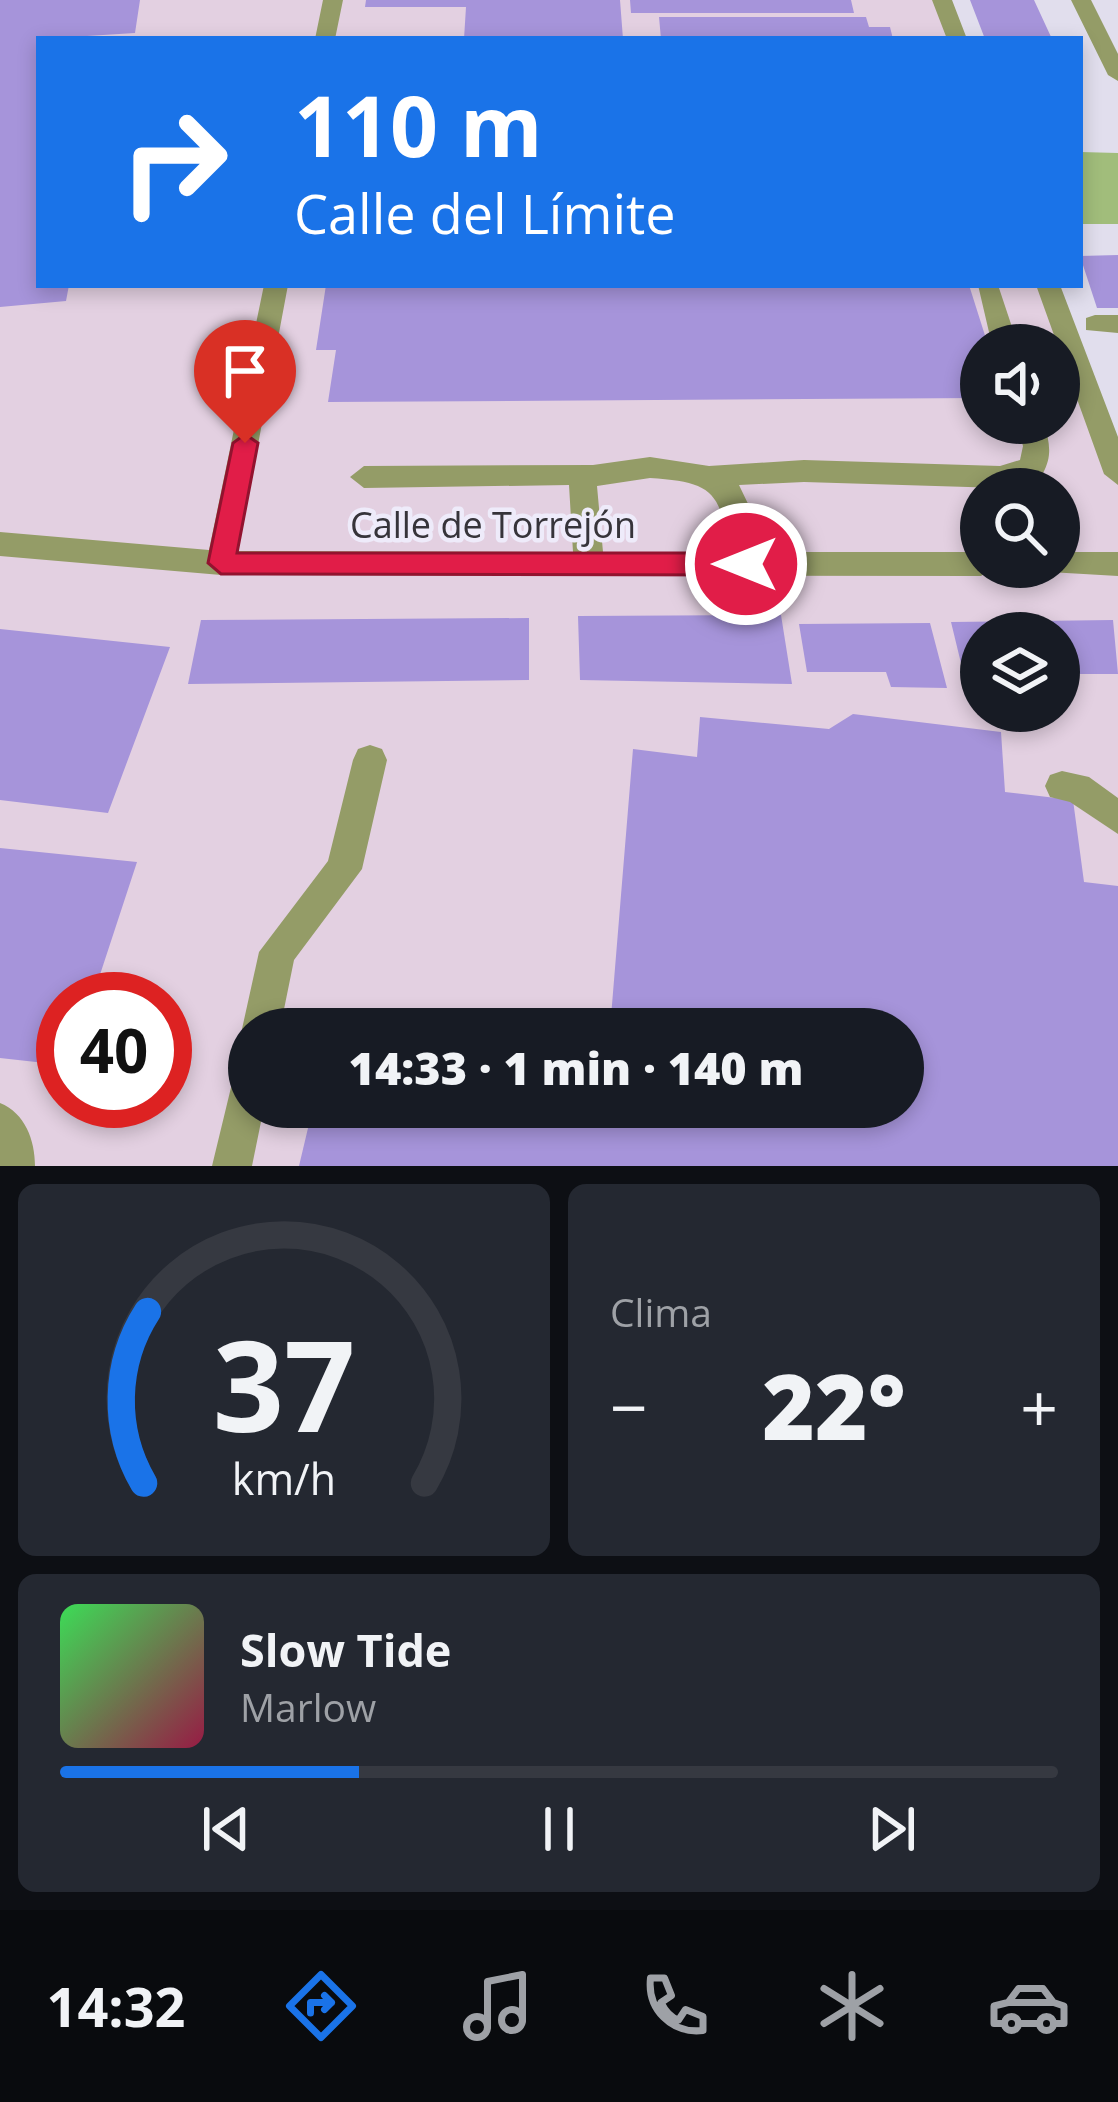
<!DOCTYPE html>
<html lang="es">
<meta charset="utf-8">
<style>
body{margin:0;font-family:"Open Sans",sans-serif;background:#242831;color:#f1f3f6;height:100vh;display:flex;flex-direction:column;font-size:45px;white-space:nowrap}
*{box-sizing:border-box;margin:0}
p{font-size:39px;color:#9ea1a6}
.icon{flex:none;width:66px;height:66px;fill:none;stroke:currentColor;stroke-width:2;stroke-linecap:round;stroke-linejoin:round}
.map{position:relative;height:1166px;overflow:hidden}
.details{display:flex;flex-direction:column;gap:18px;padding:18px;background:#0d0f14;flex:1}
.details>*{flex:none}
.hud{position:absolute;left:36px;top:36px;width:1047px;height:252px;border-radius:0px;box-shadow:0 6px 18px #0003;background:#1a73e8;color:#fff;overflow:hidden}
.fabs{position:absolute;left:960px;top:324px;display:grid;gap:24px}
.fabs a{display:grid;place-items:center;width:120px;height:120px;border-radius:50%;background:#171b24;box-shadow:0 6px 18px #0003;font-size:60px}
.speed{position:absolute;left:36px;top:972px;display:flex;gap:24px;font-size:60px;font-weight:700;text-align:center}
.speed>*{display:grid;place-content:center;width:156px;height:156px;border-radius:50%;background:#171b24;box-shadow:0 6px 18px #0003;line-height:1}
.speed .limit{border:18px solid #d22;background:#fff;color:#111}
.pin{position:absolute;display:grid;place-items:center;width:102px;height:102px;color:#fff;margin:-123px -51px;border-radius:50% 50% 50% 0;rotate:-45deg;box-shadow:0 0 12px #0007}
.pin .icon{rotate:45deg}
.me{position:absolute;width:132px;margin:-66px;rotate:270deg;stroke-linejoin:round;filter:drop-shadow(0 0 9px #0008)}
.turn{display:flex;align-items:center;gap:42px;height:252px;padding:0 60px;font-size:54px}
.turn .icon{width:156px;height:156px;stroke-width:2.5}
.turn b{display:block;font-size:84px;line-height:102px}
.big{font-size:90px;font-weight:800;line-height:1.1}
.details .card{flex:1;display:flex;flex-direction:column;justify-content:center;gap:18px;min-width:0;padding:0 42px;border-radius:18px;background:#242831}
.details .dial{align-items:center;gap:0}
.dial svg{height:312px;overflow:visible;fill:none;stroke:#363941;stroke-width:7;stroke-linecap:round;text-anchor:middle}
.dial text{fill:#f1f3f6;stroke:none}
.song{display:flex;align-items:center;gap:36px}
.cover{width:144px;height:144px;border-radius:18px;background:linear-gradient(135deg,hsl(130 70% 55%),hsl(340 70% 35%))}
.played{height:12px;border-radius:6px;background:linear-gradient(90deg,#1a73e8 30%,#363941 30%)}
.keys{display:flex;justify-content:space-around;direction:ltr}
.heat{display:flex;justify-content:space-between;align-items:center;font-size:66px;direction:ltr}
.details .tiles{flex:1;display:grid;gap:18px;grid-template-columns:1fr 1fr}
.card:last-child{grid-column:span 2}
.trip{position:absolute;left:228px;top:1008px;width:696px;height:120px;border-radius:60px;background:#171b24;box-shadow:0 6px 18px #0003;font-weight:800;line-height:120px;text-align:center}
.tabs{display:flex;height:192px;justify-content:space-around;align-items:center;background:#090b0e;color:#9ea1a6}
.tabs .icon{width:84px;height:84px}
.tabs .on{color:#1a73e8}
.tabs b{font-size:54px;color:#f1f3f6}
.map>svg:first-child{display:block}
.industrial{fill:#e3d0e1;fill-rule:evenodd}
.green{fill:#a1bd7b}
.building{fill:#a694da}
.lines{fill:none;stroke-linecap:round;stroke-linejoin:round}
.minor{fill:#949c67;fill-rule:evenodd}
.route{fill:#e11d48;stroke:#92132f;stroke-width:3}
.labels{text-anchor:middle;stroke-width:9;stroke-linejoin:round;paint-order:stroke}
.street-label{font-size:36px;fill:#36343a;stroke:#eeebfa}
</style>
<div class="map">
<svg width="1118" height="1166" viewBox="0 0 1118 1166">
<rect width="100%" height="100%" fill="#e1deed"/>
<path class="industrial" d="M0,0H942L957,39H39V285H1048L1118,474V1166H0ZM981,345H1059V423H981ZM981,489H1059V567H981ZM981,633H1059V711H981ZM63,999H165V1101H63ZM249,1029H903V1107H249Z"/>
<path class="green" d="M1080,152L1118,153V224H1080Z"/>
<path class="building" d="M0,0H140L135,33L39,39V285H69L66,301L0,307Z
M366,0H620L623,39H464L466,7H365Z
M630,0H851L854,13H631Z
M970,0H1034L1052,39H985Z
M659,17H866L869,27H890L893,39H661Z
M1118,255V308H1097L1080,256Z
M326,285H969L988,345H981V398L328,402L336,350H316Z
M781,615L792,684L580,680L578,616Z
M529,618V680L188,684L201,620Z
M1113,620L1118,674H1059V633H981V688H967L951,622Z
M930,623L947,688L891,687L886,672H807L799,624Z
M0,629L170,647L108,813L0,800Z
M853,714L1001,732L1005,792L1073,800L1084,882L1118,886V1166H299L313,1107H903V1029H610L633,749L697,757L700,717L829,729Z
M0,848L137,862L92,999H63V1065L0,1058Z"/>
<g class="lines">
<path class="minor" d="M323,0H343L335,39H315Z
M932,0H952L967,39H947Z
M1071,0H1091L1118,54V81L1108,75Z
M264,285H288L238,551L573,552L569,485L364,488L350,477L364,466L593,465L650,457L709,466L804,460L1000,466L1020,460L1023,446L1016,423H1044C1049,441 1053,455 1043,473L1001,488L804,482L739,485L751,510L759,552H981V567H994L981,576L221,575L0,556V532L209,550ZM650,478C712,482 721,491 729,552H603L597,486Z
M978,285H998L1018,345H992Z
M1036,285H1060L1118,437V485L1104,474Z
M1095,315H1118V333L1086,330V318Z
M1059,552H1118V576L1049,572L1046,567H1059Z
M370,745L382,749L387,760L362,869L294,960L280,1029H249V1043L242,1029L259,952L328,861L353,760L358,749Z
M1062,771L1089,777L1118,798V834L1070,802L1050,797L1045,786L1050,775Z
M249,1065V1107H264L252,1166H212L235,1071Z
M0,1103C25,1113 35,1140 35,1166H0Z"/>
</g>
<path class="route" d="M245,434L258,443L237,553H746L760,564L746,575L221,574L208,563L233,443Z"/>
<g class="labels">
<g class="street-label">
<text x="493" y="538">Calle de Torrejón</text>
</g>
</g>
</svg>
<div class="fabs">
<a><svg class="icon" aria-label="sound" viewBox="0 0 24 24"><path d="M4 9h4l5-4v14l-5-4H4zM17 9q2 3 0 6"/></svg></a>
<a><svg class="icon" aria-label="search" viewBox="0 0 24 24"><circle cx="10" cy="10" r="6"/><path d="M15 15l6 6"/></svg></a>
<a><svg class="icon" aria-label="layers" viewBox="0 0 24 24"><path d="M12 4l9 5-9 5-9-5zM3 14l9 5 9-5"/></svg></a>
</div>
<div class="speed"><div class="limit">40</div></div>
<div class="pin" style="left:245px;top:443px;background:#d93025"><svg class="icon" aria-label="arrive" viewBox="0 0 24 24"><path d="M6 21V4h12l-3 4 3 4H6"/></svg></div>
<svg class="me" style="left:746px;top:564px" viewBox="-20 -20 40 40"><circle r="17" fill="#e11d48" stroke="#fff" stroke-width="3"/><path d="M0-11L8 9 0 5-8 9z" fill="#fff"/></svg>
<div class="trip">14:33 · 1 min · 140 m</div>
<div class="hud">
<div class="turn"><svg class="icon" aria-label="right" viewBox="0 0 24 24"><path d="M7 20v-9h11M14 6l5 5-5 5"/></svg><div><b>110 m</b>Calle del Límite</div></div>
</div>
</div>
<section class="details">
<div class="tiles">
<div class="card dial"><svg viewBox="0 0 100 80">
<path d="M14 69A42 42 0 1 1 86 69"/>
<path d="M14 69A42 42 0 0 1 15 25" stroke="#1a73e8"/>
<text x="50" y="56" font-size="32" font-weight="700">37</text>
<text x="50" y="72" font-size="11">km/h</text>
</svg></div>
<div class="card"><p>Clima</p>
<div class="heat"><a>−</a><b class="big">22°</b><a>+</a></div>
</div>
<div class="card">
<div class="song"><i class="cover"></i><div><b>Slow Tide</b><p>Marlow</p></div></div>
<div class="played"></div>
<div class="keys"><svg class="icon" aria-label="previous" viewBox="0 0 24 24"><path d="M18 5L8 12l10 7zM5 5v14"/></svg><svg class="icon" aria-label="pause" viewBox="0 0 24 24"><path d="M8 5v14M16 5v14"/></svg><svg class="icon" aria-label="next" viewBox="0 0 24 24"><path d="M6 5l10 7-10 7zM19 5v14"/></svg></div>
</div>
</div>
</section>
<nav class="tabs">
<b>14:32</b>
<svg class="icon on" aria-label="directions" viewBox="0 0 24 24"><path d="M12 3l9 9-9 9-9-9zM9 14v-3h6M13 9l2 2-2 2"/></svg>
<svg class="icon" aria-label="music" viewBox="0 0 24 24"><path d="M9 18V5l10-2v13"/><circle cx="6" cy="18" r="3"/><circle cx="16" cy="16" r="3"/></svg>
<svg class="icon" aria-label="phone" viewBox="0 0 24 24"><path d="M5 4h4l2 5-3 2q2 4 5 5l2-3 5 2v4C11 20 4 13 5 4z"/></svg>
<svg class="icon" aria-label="climate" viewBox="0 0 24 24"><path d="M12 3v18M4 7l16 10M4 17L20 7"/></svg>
<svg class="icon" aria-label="car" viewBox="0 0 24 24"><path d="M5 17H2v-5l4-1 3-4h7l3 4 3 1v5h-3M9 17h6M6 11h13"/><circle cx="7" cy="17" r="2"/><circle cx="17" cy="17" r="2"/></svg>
</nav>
